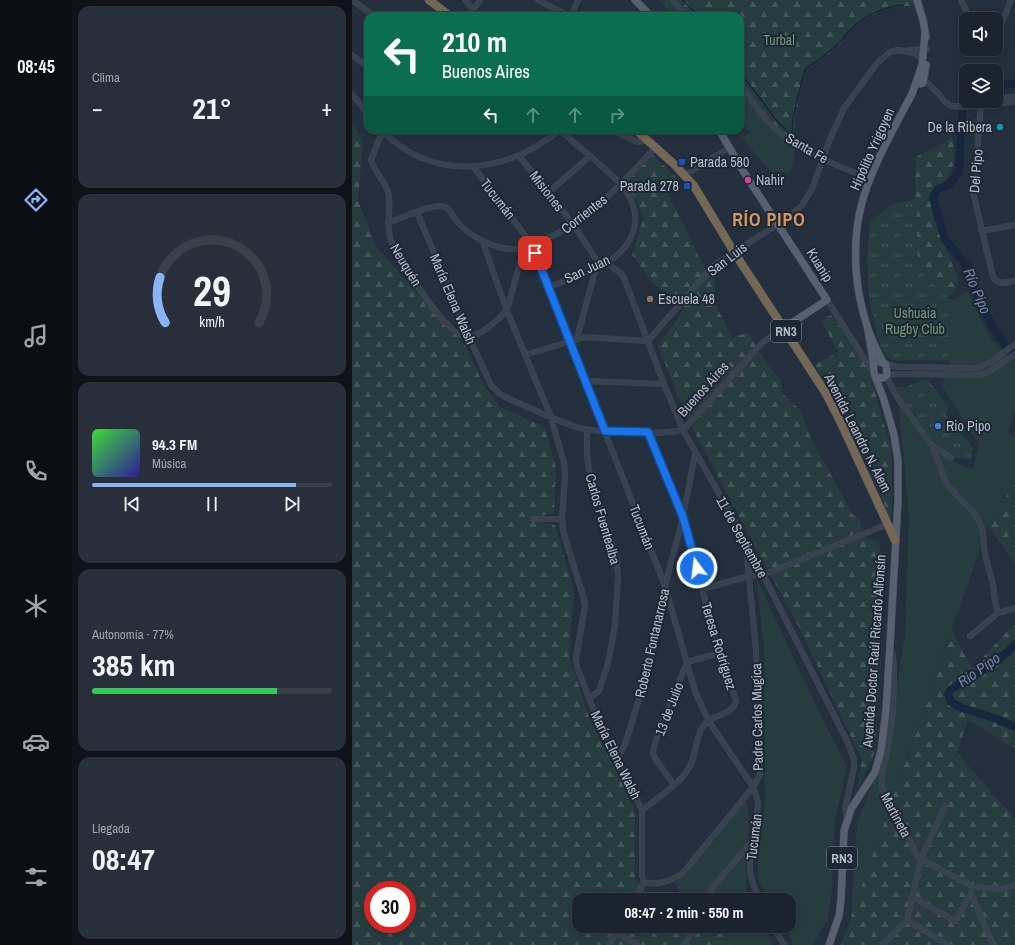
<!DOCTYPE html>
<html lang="es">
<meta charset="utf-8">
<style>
body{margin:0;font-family:"Archivo Narrow",sans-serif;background:#282f3a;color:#f1f3f6;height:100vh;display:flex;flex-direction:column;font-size:15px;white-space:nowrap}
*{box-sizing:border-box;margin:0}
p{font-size:13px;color:#a0a4aa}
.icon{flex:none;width:22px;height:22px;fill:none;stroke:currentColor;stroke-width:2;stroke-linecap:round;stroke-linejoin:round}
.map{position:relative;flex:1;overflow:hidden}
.sheet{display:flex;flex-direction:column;gap:6px;padding:6px;background:#0f1319;width:280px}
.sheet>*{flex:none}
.top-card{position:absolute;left:12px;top:12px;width:380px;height:122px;border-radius:12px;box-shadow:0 2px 6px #0003,0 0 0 1px #39404a;background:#0b6e4f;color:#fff;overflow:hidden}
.controls{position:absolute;left:607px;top:12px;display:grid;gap:8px}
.controls a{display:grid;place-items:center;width:44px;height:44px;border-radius:8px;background:#1b232e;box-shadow:0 2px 6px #0003,0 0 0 1px #39404a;font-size:20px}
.speed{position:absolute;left:12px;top:881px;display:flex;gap:8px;font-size:20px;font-weight:700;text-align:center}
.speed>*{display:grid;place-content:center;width:52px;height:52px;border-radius:50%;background:#1b232e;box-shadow:0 2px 6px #0003,0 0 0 1px #39404a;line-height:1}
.speed .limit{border:6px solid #d22;background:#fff;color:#111}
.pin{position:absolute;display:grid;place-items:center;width:34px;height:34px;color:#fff;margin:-17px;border-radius:8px;box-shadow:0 2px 6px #0006}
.me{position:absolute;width:44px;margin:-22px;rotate:345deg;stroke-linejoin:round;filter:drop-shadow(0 0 3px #0008)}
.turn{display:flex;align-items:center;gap:14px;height:84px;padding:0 12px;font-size:18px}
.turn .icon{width:52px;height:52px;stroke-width:2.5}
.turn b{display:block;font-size:28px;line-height:34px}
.lanes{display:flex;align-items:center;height:38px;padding:0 12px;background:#0003;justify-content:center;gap:20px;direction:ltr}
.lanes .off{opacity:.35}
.big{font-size:30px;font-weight:700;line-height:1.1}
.sheet .widget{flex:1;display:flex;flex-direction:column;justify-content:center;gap:6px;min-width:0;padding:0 14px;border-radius:12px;background:#282f3a}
.sheet .dial{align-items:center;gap:0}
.dial svg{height:104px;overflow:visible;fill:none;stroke:#39404a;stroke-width:7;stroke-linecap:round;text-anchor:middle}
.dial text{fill:#f1f3f6;stroke:none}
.song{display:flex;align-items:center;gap:12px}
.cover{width:48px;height:48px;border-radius:6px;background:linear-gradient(135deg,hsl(120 70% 55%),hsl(250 70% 35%))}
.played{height:4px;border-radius:2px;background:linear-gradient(90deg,#8ab4f8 85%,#39404a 85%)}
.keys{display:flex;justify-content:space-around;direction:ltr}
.heat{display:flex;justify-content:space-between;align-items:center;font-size:22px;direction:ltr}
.charge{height:6px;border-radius:3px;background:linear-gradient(90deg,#34c759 77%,#39404a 0)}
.trip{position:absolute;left:220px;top:893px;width:224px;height:40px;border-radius:12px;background:#1b232e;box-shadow:0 2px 6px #0003,0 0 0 1px #39404a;font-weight:700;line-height:40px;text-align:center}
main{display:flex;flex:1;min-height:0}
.dock{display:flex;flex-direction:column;width:72px;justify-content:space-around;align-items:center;background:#0b0e12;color:#a0a4aa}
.dock .icon{width:28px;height:28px}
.dock .active{color:#8ab4f8}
.dock b{font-size:18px;color:#f1f3f6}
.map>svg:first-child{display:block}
.grass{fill:#263c3f}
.forest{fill:url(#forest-firs);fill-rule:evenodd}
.park{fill:url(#park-tufts)}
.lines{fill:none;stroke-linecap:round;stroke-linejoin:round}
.stream{stroke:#17263c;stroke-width:1.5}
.river{stroke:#17263c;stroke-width:8}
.minor-casing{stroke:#414a57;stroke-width:6}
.major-casing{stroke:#414a57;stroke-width:8}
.highway-casing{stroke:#434c59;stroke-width:9}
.minor{stroke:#38414e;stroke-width:5.5}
.major{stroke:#56606e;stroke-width:7}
.highway{stroke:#746855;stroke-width:8}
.route-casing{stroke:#114b97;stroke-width:10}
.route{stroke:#1a73e8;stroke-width:7}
.culture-dot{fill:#0f9aa8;stroke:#1d2633;stroke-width:1.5}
.transit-dot{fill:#1a4fb4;stroke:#1d2633;stroke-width:1.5}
.hotel-dot{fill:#d1479c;stroke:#1d2633;stroke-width:1.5}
.education-dot{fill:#8d6e63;stroke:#1d2633;stroke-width:1.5}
.shop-dot{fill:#3f7fe0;stroke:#1d2633;stroke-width:1.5}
.labels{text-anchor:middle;stroke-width:4;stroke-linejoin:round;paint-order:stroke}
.shield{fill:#1d2633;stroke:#878f9c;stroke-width:1}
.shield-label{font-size:13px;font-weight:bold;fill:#b4bcc9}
.park-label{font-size:14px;fill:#6b9a76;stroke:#1d2633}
.poi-label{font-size:14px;fill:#b4bcc9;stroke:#1d2633;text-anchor:start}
.street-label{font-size:14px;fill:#b4bcc9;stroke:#1d2633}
.water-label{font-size:15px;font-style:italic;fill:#6d86a8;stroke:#1d2633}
.district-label{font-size:18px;font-weight:bold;letter-spacing:1px;fill:#d59563;stroke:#1d2633}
</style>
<main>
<nav class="dock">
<b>08:45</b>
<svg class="icon active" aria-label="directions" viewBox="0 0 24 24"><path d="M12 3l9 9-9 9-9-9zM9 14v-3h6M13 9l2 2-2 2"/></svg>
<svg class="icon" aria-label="music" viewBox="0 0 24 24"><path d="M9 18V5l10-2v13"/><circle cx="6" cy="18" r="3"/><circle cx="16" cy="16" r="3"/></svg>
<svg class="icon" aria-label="phone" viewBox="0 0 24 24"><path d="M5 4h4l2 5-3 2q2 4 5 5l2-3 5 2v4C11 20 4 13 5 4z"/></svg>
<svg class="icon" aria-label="climate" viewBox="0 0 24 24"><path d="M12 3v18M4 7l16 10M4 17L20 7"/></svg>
<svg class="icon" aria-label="car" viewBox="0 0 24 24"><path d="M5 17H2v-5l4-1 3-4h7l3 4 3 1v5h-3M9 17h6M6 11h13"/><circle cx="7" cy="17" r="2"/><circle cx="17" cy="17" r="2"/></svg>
<svg class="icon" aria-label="filters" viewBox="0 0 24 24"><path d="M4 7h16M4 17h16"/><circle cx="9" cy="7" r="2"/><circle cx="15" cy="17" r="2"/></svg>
</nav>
<section class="sheet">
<div class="widget"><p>Clima</p>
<div class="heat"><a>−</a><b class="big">21°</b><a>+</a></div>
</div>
<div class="widget dial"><svg viewBox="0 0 100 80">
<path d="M14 69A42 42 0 1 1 86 69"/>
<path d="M14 69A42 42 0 0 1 10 34" stroke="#8ab4f8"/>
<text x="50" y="56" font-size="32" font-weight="700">29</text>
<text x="50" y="72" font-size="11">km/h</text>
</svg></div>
<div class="widget">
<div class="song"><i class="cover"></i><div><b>94.3 FM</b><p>Música</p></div></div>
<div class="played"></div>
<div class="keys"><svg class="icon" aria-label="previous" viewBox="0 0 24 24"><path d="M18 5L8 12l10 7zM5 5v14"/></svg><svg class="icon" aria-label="pause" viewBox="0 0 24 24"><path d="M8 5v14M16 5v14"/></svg><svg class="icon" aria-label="next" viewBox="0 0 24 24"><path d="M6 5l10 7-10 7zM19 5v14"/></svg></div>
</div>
<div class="widget"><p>Autonomía · 77%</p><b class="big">385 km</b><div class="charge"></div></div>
<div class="widget"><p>Llegada</p><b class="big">08:47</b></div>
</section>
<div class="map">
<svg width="663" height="945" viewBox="0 0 663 945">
<defs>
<pattern id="forest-firs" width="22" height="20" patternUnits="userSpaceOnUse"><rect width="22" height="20" fill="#263c3f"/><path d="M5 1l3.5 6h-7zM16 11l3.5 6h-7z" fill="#435659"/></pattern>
<pattern id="park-tufts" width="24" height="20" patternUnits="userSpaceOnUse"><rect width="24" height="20" fill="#263c3f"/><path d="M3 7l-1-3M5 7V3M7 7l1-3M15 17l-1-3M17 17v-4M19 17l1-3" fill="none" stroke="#435659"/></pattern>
</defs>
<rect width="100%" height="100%" fill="#242f3e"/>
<path class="grass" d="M306,0H322L335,16H320L311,4Z
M388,84L442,144L443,155L438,172L420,173L390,138L397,133L388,119Z
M615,291L640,341L663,360V409L656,433L663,437V482L636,526L499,917L505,822L536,745L553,634L557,517L547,406L598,460L621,470L627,444L590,386L602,350L599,302Z
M404,577L465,708L495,767L483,819L480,890L475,920L461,945H441L433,926H437V900H418L406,880V858L413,798L412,648Z
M393,800L397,812L394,890L399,900H331L323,882L335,873Z
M364,926H412L421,945H378L377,942Z"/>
<path class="forest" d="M321,0H565L567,6C541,4 517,13 498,31C494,34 492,39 489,43C479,54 466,61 454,70L443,117L442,144L418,124L388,84V16H334Z
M0,124L11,140L6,200L24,247L113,345L132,385L149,408L193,427L204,468L202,513L175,519L203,525L222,593L217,655L237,717L283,809V879L295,893L320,900H227V926H364L377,942L378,945H0ZM21,890H55V924H21Z
M600,136C603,148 604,170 594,179C589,184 583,188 578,193C578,221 591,239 600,264C602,269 605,274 606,279C607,286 601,293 596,297L590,293L565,267L563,178L564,157L593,142Z
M301,155L326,179L314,190L338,238L348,260L364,283L361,299L380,338L396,332C406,350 414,365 429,380L430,393L449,411L457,434L500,514L508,519L509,535L526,542L529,552H534L529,661L522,754L505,790L510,760L448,629L351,449L334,415L306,346L326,318L332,308L300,282L280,255L291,218L284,200L274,183Z
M479,315L515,361L530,418L539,447L540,497L539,520L511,455L463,365L486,352L469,320Z
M663,482V563L636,526Z
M663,623V749L616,719L605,753L663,819V945H489L600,630L620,669Z"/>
<path class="park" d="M564,199L566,267L590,293L602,301V350L598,360H561L542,361L534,356L528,346L517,298L515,261L518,222L539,205Z
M570,380H576L597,407L594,415L621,448L619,459L603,458L576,437L556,409L544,387H554Z"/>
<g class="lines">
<path class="stream" d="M331,0L346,16
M388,72L425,121L439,135
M440,134L441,117L453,69C465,61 477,53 487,43C491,40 493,35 497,31C511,16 531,7 551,5"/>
<path class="river" d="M644,85L663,84
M614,97L612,98L610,114L607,172L597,185L586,189L581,197L593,239L617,269L627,304L654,347L658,352L663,354
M663,644C646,664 621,676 598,690L596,694L599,702L610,708L645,719L663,727"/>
<g class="minor-casing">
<path id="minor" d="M0,0L22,16
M113,0L121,9
M186,0L217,16
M321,0L334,16
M609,0L618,19
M116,16L128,0
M219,16L226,0
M644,38L659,0
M633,49L637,54L640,49
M557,50L575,49
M0,55L16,67
M572,80L585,92L593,102L599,106L614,107L635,101
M388,84C398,97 407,112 418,124C445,152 483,164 518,179
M0,94L16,114
M644,98L663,97
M629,104L624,169L621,192L641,277C646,286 655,282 663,281
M631,104L663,102
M29,130C82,183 153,174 208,130
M31,130L19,160C22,171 32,180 36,192C40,206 34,223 38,237C43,255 84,316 99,328C103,332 111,337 117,337C122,337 127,333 131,331C143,322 152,317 157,303L172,248
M260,130L286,142L296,140
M167,156C196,191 225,227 248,266
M121,166L180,245L313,586L343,691L356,720L401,787L405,798L406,805C403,824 397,852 398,870C399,881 404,891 408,900
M333,175L377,148
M197,192L238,156
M65,212L117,337L139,385L147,393L155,398C177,407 198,418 221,426C244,434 307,435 331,430L410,343L432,328
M36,223C48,218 76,206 88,206C91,206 94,207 96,209C99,212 101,216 103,219C110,228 119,235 129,240C139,245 152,250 164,249C172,249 180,245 187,242C235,224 270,183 304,147
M629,231L663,225
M130,240L155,311L199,417L212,463L213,476L210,519L211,531L232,599L233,606L224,658L225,667L243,714L290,810V876L292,882L282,900
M254,263L269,273L272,278L312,384L331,430L394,541L496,743L502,760V767L493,809L495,818
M196,287C228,275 277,264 283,224C285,210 278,195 269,185C265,179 259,175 254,170C239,156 223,144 208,130
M475,300L521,372
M225,338L244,268
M173,355L233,337L296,341L361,266L437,217L450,205L460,189L478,139L492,108L526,62L538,52L546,50L561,53L571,59
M534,364L546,367L625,368L639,362L663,344
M535,375L547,374L628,375L638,371L663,354
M534,376L545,397L575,439L580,445L599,458
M234,381L312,384
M235,429V454L237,470L264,556L266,575L263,625L256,663L247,691L237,698
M580,445L593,480L598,488L621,512L627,521L631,533L633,555L641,584L643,601L646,613L618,636
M181,519H210
M350,589L397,576L411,575L536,524
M646,613L663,608
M540,653L542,667L541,712L535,751L530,775V788L565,855L569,859L622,887L650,889L663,885
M264,759L272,747L297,668L313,586L331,517L343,454
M322,785L302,757L301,752L304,739L335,662L368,653
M290,810C305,799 332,781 339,764C344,753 344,735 351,726C359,713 380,717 384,701L366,649L331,517L296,433
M292,882C305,886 320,880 331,873L401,787L408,775L404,650L394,546
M619,893L641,945
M560,897L603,921L619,894
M356,900L359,889L401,840
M555,920L596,945
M421,926L432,945
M264,932L285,945
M257,945L268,926
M332,945L344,926
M530,945L555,920L569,859L593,806"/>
</g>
<g class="major-casing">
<path id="major" d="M283,0L299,16
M565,0L571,20L574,37
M564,82L568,84L571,83L574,65
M367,130L393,174L475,300L432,328
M531,362C501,308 494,237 518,179C529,150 545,122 560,94L570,65L573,33
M524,377L531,378L535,375L534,364L527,362
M477,945L487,916L489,900L492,831L499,809L523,772L529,751L534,710L538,645L546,501V461L542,435L532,400L522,373L521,360L515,325"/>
</g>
<g class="highway-casing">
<path id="highway" d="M77,0L98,16
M284,130L323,165L342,186L382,252L473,392L489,423L543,540"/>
</g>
<use href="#minor" class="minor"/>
<use href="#major" class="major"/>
<use href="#highway" class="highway"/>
</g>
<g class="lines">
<g class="route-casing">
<path id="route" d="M183,253L253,431L296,432L331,517L345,568"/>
</g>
<use href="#route" class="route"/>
</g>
<circle class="culture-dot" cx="648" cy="127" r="4"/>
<g class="transit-dot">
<rect x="326" y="158" width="8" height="8" rx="2"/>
<rect x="331" y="182" width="8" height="8" rx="2"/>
</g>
<circle class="hotel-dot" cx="396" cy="180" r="4"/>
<circle class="education-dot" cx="298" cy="299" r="4"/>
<circle class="shop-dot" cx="586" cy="426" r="4"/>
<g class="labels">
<g class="shield">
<rect x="419" y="320" width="30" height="22" rx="3"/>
<rect x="475" y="847" width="30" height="22" rx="3"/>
</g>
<g class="shield-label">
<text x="434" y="336">RN3</text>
<text x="490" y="863">RN3</text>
</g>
<g class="park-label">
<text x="427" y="45">Turbal</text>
<text x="563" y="318">Ushuaia<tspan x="563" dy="16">Rugby Club</tspan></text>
</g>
<g class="poi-label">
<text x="640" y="132" text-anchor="end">De la Ribera</text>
<text x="338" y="167">Parada 580</text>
<text x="404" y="185">Nahir</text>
<text x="327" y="191" text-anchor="end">Parada 278</text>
<text x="306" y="304">Escuela 48</text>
<text x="594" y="431">Rio Pipo</text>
</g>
<g class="street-label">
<text transform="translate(455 148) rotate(30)" y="5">Santa Fe</text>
<text transform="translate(520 149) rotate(-66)" y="5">Hipólito Yrigoyen</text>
<text transform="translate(624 171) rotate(-85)" y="5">Del Pipo</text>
<text transform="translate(195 191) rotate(52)" y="5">Misiones</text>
<text transform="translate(146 199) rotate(52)" y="5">Tucumán</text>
<text transform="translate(232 214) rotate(-38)" y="5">Corrientes</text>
<text transform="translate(375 259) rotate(-37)" y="5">San Luis</text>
<text transform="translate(54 265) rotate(59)" y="5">Neuquén</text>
<text transform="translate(468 265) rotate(58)" y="5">Kuanip</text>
<text transform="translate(235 269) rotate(-25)" y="5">San Juan</text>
<text transform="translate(101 299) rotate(67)" y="5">María Elena Walsh</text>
<text transform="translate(351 389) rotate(-48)" y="5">Buenos Aires</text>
<text transform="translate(506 433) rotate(63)" y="5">Avenida Leandro N. Alem</text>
<text transform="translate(251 519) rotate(74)" y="5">Carlos Fuentealba</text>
<text transform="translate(290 527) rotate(69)" y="5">Tucumán</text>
<text transform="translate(390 537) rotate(61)" y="5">11 de Septiembre</text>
<text transform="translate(300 643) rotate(-77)" y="5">Roberto Fontanarrosa</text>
<text transform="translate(367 646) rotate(73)" y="5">Teresa Rodríguez</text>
<text transform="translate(522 651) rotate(-86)" y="5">Avenida Doctor Raúl Ricardo Alfonsín</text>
<text transform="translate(317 709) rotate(-69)" y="5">13 de Julio</text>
<text transform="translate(405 717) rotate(-91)" y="5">Padre Carlos Mugica</text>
<text transform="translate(264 755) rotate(64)" y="5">María Elena Walsh</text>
<text transform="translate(544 815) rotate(62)" y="5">Martineta</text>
<text transform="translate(402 837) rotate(-83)" y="5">Tucumán</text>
</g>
<g class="water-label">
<text transform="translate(625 291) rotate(67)" y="5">Río Pipo</text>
<text transform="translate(627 670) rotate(-35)" y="5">Río Pipo</text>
</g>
<g class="district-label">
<text x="417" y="226">RÍO PIPO</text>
</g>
</g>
</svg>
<div class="controls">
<a><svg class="icon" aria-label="sound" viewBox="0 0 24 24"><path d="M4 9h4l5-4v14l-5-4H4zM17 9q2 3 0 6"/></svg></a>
<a><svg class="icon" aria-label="layers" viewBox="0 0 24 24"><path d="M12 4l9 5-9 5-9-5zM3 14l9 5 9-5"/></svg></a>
</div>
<div class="speed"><div class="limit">30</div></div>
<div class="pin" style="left:183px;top:253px;background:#d93025"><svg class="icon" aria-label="arrive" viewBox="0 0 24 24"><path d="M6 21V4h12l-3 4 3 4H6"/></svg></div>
<svg class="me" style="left:345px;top:568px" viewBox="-20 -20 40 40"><circle r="17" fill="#1a73e8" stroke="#fff" stroke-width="3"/><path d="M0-11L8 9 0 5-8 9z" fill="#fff"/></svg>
<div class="trip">08:47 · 2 min · 550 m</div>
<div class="top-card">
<div class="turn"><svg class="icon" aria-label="left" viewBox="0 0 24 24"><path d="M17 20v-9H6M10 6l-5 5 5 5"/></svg><div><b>210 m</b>Buenos Aires</div></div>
<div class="lanes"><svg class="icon" aria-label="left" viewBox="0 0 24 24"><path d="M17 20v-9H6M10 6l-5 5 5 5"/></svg><svg class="icon off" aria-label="ahead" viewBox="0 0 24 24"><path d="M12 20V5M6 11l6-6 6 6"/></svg><svg class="icon off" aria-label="ahead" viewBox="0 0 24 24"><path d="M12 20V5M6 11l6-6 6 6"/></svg><svg class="icon off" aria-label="right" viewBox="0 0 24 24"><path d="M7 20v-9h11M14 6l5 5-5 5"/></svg></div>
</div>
</div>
</main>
